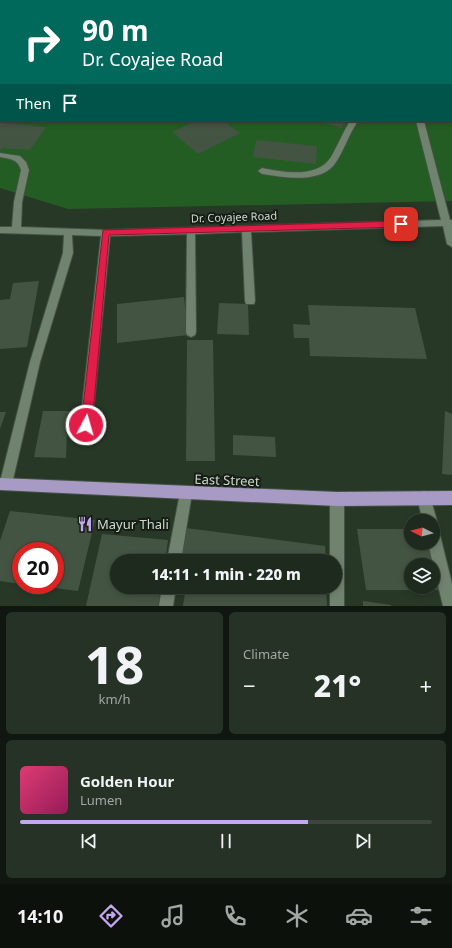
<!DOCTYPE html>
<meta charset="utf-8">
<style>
body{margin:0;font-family:"Noto Sans",sans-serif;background:#263226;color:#f1f3f6;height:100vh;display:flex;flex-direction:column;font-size:15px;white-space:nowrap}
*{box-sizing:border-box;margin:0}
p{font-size:13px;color:#a1a7a4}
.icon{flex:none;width:22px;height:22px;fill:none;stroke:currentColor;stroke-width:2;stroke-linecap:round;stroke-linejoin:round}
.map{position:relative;height:606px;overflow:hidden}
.panel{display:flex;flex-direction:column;gap:6px;padding:6px;background:#101710;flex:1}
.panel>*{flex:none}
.top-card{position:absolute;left:0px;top:0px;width:452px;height:122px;box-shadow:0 2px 6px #0003,0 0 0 1px #3c463b;background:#00695c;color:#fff;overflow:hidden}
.needle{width:26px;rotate:276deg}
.tools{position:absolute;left:404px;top:514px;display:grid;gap:8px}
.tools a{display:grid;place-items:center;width:36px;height:36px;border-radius:50%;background:#1e2a1d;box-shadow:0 2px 6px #0003,0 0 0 1px #3c463b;font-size:20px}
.speed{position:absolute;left:12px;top:542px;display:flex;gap:8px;font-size:20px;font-weight:700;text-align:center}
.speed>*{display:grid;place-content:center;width:52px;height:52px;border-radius:50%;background:#1e2a1d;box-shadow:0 2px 6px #0003,0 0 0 1px #3c463b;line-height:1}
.speed .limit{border:6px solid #d22;background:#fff;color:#111}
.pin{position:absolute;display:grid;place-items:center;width:34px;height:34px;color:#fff;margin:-17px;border-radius:8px;box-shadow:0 2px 6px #0006}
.me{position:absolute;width:44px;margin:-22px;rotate:6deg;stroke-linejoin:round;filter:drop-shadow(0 0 3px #0008)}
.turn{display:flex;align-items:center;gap:14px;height:84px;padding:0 16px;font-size:18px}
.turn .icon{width:52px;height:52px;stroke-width:2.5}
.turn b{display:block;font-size:28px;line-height:34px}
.then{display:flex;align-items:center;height:38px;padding:0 16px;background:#0003;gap:8px;font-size:15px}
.big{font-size:30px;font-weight:800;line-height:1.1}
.panel .widget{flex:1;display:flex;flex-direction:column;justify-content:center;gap:6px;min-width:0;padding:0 14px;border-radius:6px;background:#263226}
.panel .dial{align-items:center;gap:0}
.dial b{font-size:52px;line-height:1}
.song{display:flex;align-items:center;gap:12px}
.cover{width:48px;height:48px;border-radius:6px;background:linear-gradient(135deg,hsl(340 70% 55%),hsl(330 70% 35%))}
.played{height:4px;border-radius:2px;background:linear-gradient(90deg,#c5a7f1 70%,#3c463b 70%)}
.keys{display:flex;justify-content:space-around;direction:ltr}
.heat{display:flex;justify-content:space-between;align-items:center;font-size:22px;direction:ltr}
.panel .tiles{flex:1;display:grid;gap:6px;grid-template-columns:1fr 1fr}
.widget:last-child{grid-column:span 2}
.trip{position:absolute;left:110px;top:554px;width:232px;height:40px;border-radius:20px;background:#1e2a1d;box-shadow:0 2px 6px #0003,0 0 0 1px #3c463b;font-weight:800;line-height:40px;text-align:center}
.dock{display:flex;height:64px;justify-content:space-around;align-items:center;background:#0c110c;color:#a1a7a4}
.dock .icon{width:28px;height:28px}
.dock .on{color:#c5a7f1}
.dock b{font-size:18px;color:#f1f3f6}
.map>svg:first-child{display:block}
.green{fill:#235d23;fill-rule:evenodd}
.building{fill:#435542;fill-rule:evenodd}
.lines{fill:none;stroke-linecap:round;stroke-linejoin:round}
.minor-casing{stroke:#455345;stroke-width:2}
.major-casing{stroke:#455345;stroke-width:2}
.minor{fill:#70836f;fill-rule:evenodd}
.major{fill:#a79ac4;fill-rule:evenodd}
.route{fill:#e11d48;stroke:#92132f}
.labels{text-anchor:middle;stroke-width:4;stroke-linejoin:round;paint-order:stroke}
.street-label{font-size:11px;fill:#cfdacf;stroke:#161d15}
.near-street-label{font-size:13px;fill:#cfdacf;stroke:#161d15}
.near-poi-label{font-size:13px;fill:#cfdacf;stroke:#161d15;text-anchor:start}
</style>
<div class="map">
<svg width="452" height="606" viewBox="0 0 452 606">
<rect width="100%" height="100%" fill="#283827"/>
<path class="green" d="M0,0H452V201L68,209L0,188ZM1,1H451V121H1Z"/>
<path class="building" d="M195,121H224L240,133L198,154L172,132Z
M319,121H345L342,128Z
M0,122L46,127L30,150L2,148L0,151Z
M256,140L317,146L316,164L253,157Z
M39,281L27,347L0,349V300L10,299L13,283Z
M184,297L188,335L117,343V304Z
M219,303L248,304L249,335L217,334Z
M308,305L415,308L427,359L310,356L309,338H294L293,324L310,325Z
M187,340H213L215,461H186Z
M43,411H72L67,432L66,458L34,457Z
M445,411L452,414V475L442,474Z
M0,412H6L0,429Z
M233,435L275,437L276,457L233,455Z
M10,511L95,520L78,591L39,586L55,585V551H21V584L0,581V541Z
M186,528L325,546L326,561H181Z
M357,529H411V543H434L445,590H366ZM411,565H433V587H411Z
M102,534L168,540L165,561H117V587H161L158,606H86Z
M186,587H326L327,606H183Z
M363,601L391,605V606H363Z"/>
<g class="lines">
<g class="minor-casing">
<path id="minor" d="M16,0H22L15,1Z
M138,0H145L146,1H139Z
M175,0H181L174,1Z
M352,0H358V1H352Z
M1,16V20L0,21V17Z
M0,81H1L0,86Z
M451,117H452V121H450Z
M350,121H358C348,135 344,152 334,165C318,184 283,177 262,174L258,171L262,168C284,172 317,179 331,157C338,145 343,132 350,121Z
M416,121H424L450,220H452V247L447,244L443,226L251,232L255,301L254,304H246L245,301L242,232L195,234L196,332L195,335L191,337L187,335L186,332L187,234L110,236L92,425L90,429L86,431L82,429L80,425L101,236L72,235L73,253L40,362L12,484L11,489L6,490L1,489L0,482L30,362L63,253L64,235L0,233V227H12L14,202L21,170C18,159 10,159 0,157V153L20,156L26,162L29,170L22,202L21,227L106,230L441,220Z
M186,487L191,488L192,493L181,561H167L180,493L181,488Z
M424,491L429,493L437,521L433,526V521H423L417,498L419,493Z
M337,492L342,494L344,499V606H330V587H335V561H330V499L332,494Z
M433,528L438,530L440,535L452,584V606H443L428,543H433Z
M162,587H176L173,606H159Z"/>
</g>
<g class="major-casing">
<path id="major" d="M0,478L337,492L452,491V505L337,506L0,490Z"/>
</g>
<use href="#minor" class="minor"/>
<use href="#major" class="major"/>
</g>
<path class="route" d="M401,221L405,224L401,227L109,235L92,425L90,429L86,431L82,429L81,425L103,230Z"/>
<defs>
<g id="restaurant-bare" transform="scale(1.2)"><path d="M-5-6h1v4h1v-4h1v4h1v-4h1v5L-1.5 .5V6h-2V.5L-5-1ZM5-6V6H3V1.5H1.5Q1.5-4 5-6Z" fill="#c5a7f1" stroke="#161d15" stroke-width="2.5" paint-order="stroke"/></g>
</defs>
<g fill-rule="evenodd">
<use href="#restaurant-bare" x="85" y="524"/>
</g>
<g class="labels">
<g class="street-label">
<text transform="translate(234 217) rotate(-2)" y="4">Dr. Coyajee Road</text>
</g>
<g class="near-street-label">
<text transform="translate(227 480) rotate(2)" y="5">East Street</text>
</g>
<g class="near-poi-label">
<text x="97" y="529">Mayur Thali</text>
</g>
</g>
</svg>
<div class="tools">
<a><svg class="needle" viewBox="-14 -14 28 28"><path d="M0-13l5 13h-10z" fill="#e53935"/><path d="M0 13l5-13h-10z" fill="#a1a7a4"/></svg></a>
<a><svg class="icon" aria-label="layers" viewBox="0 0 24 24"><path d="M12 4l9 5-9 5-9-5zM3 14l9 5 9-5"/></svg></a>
</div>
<div class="speed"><div class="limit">20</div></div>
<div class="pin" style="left:401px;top:224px;background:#d93025"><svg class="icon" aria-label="arrive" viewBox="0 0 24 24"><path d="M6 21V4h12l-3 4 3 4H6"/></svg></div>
<svg class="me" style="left:86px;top:425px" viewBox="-20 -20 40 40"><circle r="17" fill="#e11d48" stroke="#fff" stroke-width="3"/><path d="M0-11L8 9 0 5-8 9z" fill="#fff"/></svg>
<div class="trip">14:11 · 1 min · 220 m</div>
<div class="top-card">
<div class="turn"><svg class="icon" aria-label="right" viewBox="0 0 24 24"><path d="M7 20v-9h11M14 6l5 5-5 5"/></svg><div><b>90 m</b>Dr. Coyajee Road</div></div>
<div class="then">Then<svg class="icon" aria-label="arrive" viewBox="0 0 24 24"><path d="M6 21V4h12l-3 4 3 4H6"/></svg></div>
</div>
</div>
<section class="panel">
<div class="tiles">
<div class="widget dial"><b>18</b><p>km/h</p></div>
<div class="widget"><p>Climate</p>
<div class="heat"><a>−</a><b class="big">21°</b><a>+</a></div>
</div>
<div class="widget">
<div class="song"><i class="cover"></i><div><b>Golden Hour</b><p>Lumen</p></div></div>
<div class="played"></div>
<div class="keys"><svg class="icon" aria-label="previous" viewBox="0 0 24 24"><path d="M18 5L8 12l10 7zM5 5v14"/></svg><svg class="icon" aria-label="pause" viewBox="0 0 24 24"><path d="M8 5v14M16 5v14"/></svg><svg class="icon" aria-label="next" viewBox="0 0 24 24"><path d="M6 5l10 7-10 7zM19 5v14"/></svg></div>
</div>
</div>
</section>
<nav class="dock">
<b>14:10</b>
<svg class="icon on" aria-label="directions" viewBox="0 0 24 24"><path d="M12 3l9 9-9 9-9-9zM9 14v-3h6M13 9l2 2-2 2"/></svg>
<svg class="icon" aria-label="music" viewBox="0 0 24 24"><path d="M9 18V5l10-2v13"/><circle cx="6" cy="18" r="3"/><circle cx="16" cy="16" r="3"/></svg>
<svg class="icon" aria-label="phone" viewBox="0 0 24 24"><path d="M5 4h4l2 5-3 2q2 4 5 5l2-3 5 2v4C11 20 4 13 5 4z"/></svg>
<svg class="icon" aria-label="climate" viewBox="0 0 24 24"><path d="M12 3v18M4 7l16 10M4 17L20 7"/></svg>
<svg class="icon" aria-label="car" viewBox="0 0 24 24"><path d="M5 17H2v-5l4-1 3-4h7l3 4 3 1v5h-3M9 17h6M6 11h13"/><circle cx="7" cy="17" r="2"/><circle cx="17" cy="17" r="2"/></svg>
<svg class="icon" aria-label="filters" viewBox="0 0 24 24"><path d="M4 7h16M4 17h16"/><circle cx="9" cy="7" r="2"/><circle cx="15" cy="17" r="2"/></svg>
</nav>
